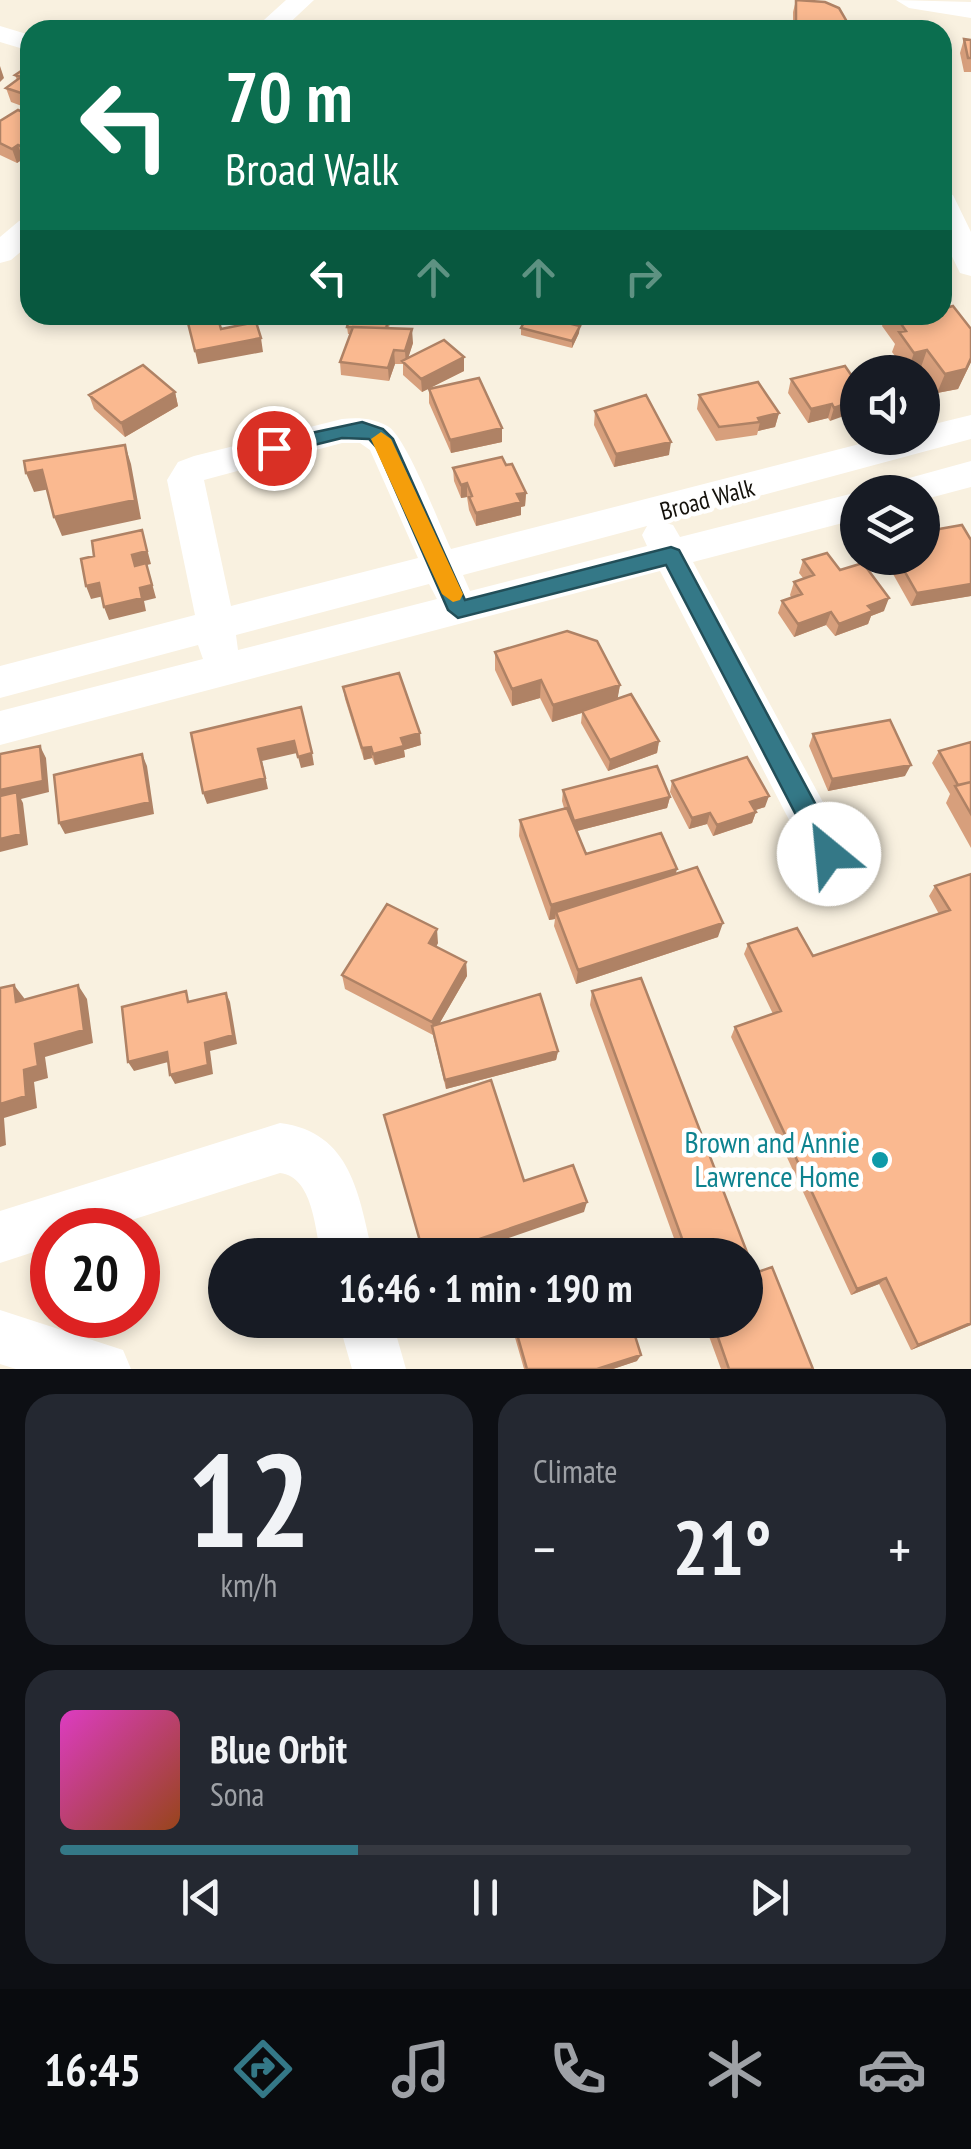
<!DOCTYPE html>
<meta charset="utf-8">
<style>
body{margin:0;font-family:"PT Sans Narrow",sans-serif;background:#242831;color:#f1f3f6;height:100vh;display:flex;flex-direction:column;font-size:38px;white-space:nowrap}
*{box-sizing:border-box;margin:0}
p{font-size:32px;color:#9ea1a6}
.icon{flex:none;width:55px;height:55px;fill:none;stroke:currentColor;stroke-width:2;stroke-linecap:round;stroke-linejoin:round}
.map{position:relative;height:1369px;overflow:hidden}
.drawer{display:flex;flex-direction:column;gap:25px;padding:25px;background:#0d0f14;flex:1}
.drawer>*{flex:none}
.hud{position:absolute;left:20px;top:20px;width:932px;height:305px;border-radius:30px;box-shadow:0 5px 15px #0003;background:#0b6e4f;color:#fff;overflow:hidden}
.tools{position:absolute;left:840px;top:355px;display:grid;gap:20px}
.tools a{display:grid;place-items:center;width:100px;height:100px;border-radius:50%;background:#171b24;box-shadow:0 5px 15px #0003;font-size:50px}
.speed{position:absolute;left:30px;top:1208px;display:flex;gap:20px;font-size:50px;font-weight:700;text-align:center}
.speed>*{display:grid;place-content:center;width:130px;height:130px;border-radius:50%;background:#171b24;box-shadow:0 5px 15px #0003;line-height:1}
.speed .limit{border:15px solid #d22;background:#fff;color:#111}
.pin{position:absolute;display:grid;place-items:center;width:85px;height:85px;color:#fff;margin:-42px;border:5px solid #fff;border-radius:50%;box-shadow:0 2px 10px #0007}
.me{position:absolute;width:110px;margin:-55px;rotate:332deg;stroke-linejoin:round;filter:drop-shadow(0 0 8px #0008)}
.turn{display:flex;align-items:center;gap:35px;height:210px;padding:0 40px;font-size:45px}
.turn .icon{width:130px;height:130px;stroke-width:2.5}
.turn b{display:block;font-size:70px;line-height:85px}
.lanes{display:flex;align-items:center;height:95px;padding:0 40px;background:#0003;justify-content:center;gap:50px;direction:ltr}
.lanes .off{opacity:.35}
.big{font-size:75px;font-weight:700;line-height:1.1}
.drawer .card{flex:1;display:flex;flex-direction:column;justify-content:center;gap:15px;min-width:0;padding:0 35px;border-radius:30px;background:#242831}
.drawer .dial{align-items:center;gap:0}
.dial b{font-size:130px;line-height:1}
.song{display:flex;align-items:center;gap:30px}
.cover{width:120px;height:120px;border-radius:15px;background:linear-gradient(135deg,hsl(310 70% 55%),hsl(20 70% 35%))}
.played{height:10px;border-radius:5px;background:linear-gradient(90deg,#347887 35%,#363941 35%)}
.keys{display:flex;justify-content:space-around;direction:ltr}
.heat{display:flex;justify-content:space-between;align-items:center;font-size:55px;direction:ltr}
.drawer .tiles{flex:1;display:grid;gap:25px;grid-template-columns:1fr 1fr}
.card:last-child{grid-column:span 2}
.trip{position:absolute;left:208px;top:1238px;width:555px;height:100px;border-radius:50px;background:#171b24;box-shadow:0 5px 15px #0003;font-weight:700;line-height:100px;text-align:center}
.dock{display:flex;height:160px;justify-content:space-around;align-items:center;background:#090b0e;color:#9ea1a6}
.dock .icon{width:70px;height:70px}
.dock .current{color:#347887}
.dock b{font-size:45px;color:#f1f3f6}
.map>svg:first-child{display:block}
.lines{fill:none;stroke-linecap:round;stroke-linejoin:round}
.minor{fill:#fff;fill-rule:evenodd}
.wall{fill:#d79f7c}
.shaded-wall{fill:#af8265}
.building{fill:#fab990;stroke:#af8265;stroke-width:2.5}
.route{fill:#347887;stroke:#224e58;stroke-width:2.5}
.slow{fill:#f59e0b}
.culture-dot{fill:#0f9aa8;stroke:#fff;stroke-width:4}
.labels{text-anchor:middle;stroke-width:9;stroke-linejoin:round;paint-order:stroke}
.street-label{font-size:25px;fill:#15120c;stroke:#fff}
.near-culture-label{font-size:30px;fill:#0d838f;stroke:#fff;text-anchor:end}
</style>
<div class="map">
<svg width="971" height="1369" viewBox="0 0 971 1369">
<rect width="100%" height="100%" fill="#f9f1e0"/>
<g class="lines">
<path class="minor" d="M286,0H314L282,30H253Z
M896,0L971,2V18L909,8Z
M0,26L30,35V51L0,42Z
M942,192L953,195L971,232V276L960,273L942,236Z
M30,219V244L11,260L0,263V237L19,221Z
M971,415V439L662,522L673,525L680,537L858,492H861H858V519L693,562L851,854L844,868L829,873L814,868L660,571L0,745V711L203,659L198,645L0,698V666L195,615L167,480L178,462L194,456L342,419C358,417 375,418 389,427C408,441 439,524 451,549L883,438H922V427ZM342,443H360L370,450L418,558L231,606L204,480ZM647,526L642,535L647,546L470,591L463,575ZM429,584L437,599L238,650L236,635Z
M971,461V487L922,500V492H886L891,483Z
M280,1123C352,1132 359,1196 373,1255H321C315,1229 313,1177 280,1173L100,1230H52V1246L0,1263V1211Z
M0,1310L123,1350L131,1369H16L0,1364Z
M338,1320H392L406,1369H352Z"/>
</g>
<path class="wall" d="M796,0L846,30H793V12Z
M964,39L971,40V72H964L960,53Z
M30,65V109L11,102L6,88L17,80L15,75Z
M30,115V162L23,159L17,163L0,155V121Z
M886,315H942L971,329V362L958,389L937,393L920,370L907,372L892,352L895,344L882,326Z
M391,318L389,328L413,343L408,358L464,357V371L422,392L403,375V364H395L389,381L341,375L340,362L350,334H348L347,327Z
M521,328L579,333L572,348L521,335Z
M791,379L858,385L830,421L828,418L808,423L788,393Z
M429,389L502,428V442L451,453L429,403Z
M175,392L178,406L125,437L94,409L89,395Z
M699,395L779,413L775,427L758,431L757,435L716,441L697,409Z
M595,411L669,455L614,467L594,425Z
M506,465L526,493L525,506L521,507V515L476,526L469,510L467,497L461,498L454,481L453,468Z
M971,540V596L911,606L884,558H922Z
M803,560L840,570L884,611L871,616L868,624L835,636L826,625L794,637L778,613L782,601L791,597L790,595L794,582L803,578L799,573Z
M495,652L620,685L617,699L659,741L657,753L608,771L581,723L582,713L552,722L540,698L512,706L495,670Z
M343,687L421,745L404,750L405,757L375,765L372,758L364,760L345,699Z
M813,734L905,776L828,791L809,746Z
M971,742V848L946,803L950,794L932,763L939,751Z
M672,781L765,807L755,810L756,812L752,823L713,836L707,824L689,829L670,792Z
M563,790L670,797L667,808L577,831L586,854L676,874L718,937L576,984L554,926L555,919L549,920L519,836L520,820L564,808L562,801Z
M971,874V1325L911,1350L879,1284L851,1295L731,1037L735,1027L773,1014L744,954L748,944L813,956L939,914L929,896L935,886Z
M438,943L436,947L466,962L467,976L439,1024L558,1051L556,1060L446,1089L433,1035L345,989L342,975Z
M641,978L755,1273L772,1267L813,1369H721L703,1320H745V1255H680L590,1005L592,991Z
M510,1320H630L637,1361L613,1369H524Z"/>
<path class="shaded-wall" d="M0,66L4,78L0,82Z
M18,145L23,159L17,163L12,149Z
M580,326L579,333L572,348V341Z
M412,329L413,343L406,365L405,351Z
M261,338L263,352L198,364L195,351Z
M394,350L395,364L389,381L388,368Z
M927,350L920,370L907,372L914,353Z
M464,357V371L422,392L421,379Z
M971,358V362L958,389L937,393L945,374Z
M175,392L178,406L125,437L121,423Z
M858,399V411L830,421L834,408Z
M832,404L828,418L808,423L811,409Z
M779,413L775,427L758,431L760,422L758,418Z
M502,428V442L451,453L450,440Z
M671,442L669,455L614,467L616,454Z
M125,445L131,464L141,519L62,536L54,517Z
M42,470L50,489L34,492L26,473Z
M467,483V497L461,498V485Z
M526,493L525,506L521,507V515L476,526V513L517,494Z
M142,530L151,564L147,565L156,598L144,601L146,611L109,620L104,607L132,555Z
M99,583L104,596L91,599L86,586Z
M971,584V596L911,606L917,593Z
M889,598L884,611L871,616L868,624L835,636L839,624L868,606Z
M831,612L826,625L794,637L798,624Z
M541,680L540,698L512,706V689Z
M620,685L617,702L552,722L553,705Z
M420,733L421,745L404,750L405,757L375,765L373,754L401,738Z
M294,741L297,753L262,761L268,789L207,804L203,793L258,749Z
M659,741L657,753L608,771L610,760Z
M40,746L46,758L49,792L21,799L23,803L28,845L0,852V790Z
M371,747L372,758L364,760L362,748Z
M312,753L314,765L301,768L298,757Z
M142,754L147,766L154,814L65,834L59,823Z
M911,765L905,776L828,791L832,779Z
M769,796L765,807L747,813L750,802Z
M670,797L667,808L573,832L574,821Z
M756,812L752,823L713,836L717,825Z
M710,813L707,824L689,829L692,818Z
M677,869L673,885L556,912L555,919L549,920L551,905Z
M723,923L718,937L576,984L578,970Z
M437,929L438,943L430,958L429,943Z
M466,962L467,976L434,1033L432,1022Z
M14,985L24,998L26,1015L16,1002Z
M78,985L87,999L93,1043L45,1057L48,1078L34,1082L37,1108L4,1118L6,1145L0,1147V1104L24,1070L35,1044Z
M226,993L230,1002L237,1044L210,1051L213,1074L175,1084L170,1075L205,1043Z
M558,1051L556,1060L446,1089L445,1080Z
M167,1052L172,1061L134,1071L128,1062Z
M587,1202L584,1212L459,1255H433Z
M886,1278L879,1284L851,1295L857,1289Z
M971,1323V1325L911,1350L918,1345Z
M641,1355L637,1361L613,1369H597Z"/>
<path class="building" d="M796,0L825,2L839,8L846,20V30H823V23L796,21Z
M964,39L971,40V58H968Z
M30,65V96L6,88L21,77L15,75Z
M18,110L30,115V147L27,149L18,145L12,149L0,143V121Z
M953,306L971,329V358L966,369L945,374L927,350L914,353L899,332L906,331L895,315H942V309Z
M186,315H217L221,329L256,322L261,338L195,351Z
M350,315H390L386,328L347,327Z
M528,315H534L580,326L572,341L521,328Z
M353,327L412,329L405,351L394,350L388,368L340,362Z
M444,340L464,357L421,379L402,361Z
M143,365L175,392L121,423L89,395Z
M845,366L858,385V399L834,408L832,404L811,409L791,379Z
M479,378L502,428L450,440L429,389Z
M758,382L779,413L758,418L760,422L719,427L699,395Z
M646,395L671,442L616,454L595,411Z
M125,445L135,500L54,517L42,470L26,473L24,461Z
M502,457L506,465L512,464L526,493L517,494L521,502L476,513L469,497L472,496L467,483L461,485L453,468Z
M962,525L971,540V584L917,593L897,558H922V532Z
M142,530L147,551L132,555L135,566L146,563L152,585L140,588L142,598L104,607L99,583L86,586L81,559L94,556L92,541Z
M827,553L840,570L863,563L889,598L868,606L873,611L839,624L831,612L798,624L782,601L802,594L794,582L814,575L803,560Z
M567,631L597,641L620,685L553,705L541,680L512,689L495,652Z
M399,673L420,733L401,738L404,746L373,754L371,747L362,748L343,687Z
M631,694L659,741L610,760L582,711Z
M301,707L312,753L298,757L294,741L258,749L265,778L203,793L191,733Z
M890,720L911,765L832,779L813,734Z
M971,742V782L958,785L939,751Z
M40,746L43,781L0,790V754Z
M142,754L150,802L59,823L54,775Z
M747,757L769,796L750,802L756,812L717,825L710,813L692,818L672,781Z
M657,766L670,797L574,821L563,790Z
M971,782V814L955,786Z
M17,792L21,834L0,839V796Z
M567,808L586,854L661,833L677,869L551,905L520,820Z
M697,867L723,923L578,970L556,912Z
M971,874V1323L918,1345L886,1278L857,1289L735,1027L781,1011L748,944L797,928L813,956L950,910L935,886Z
M387,904L437,929L429,943L466,962L432,1022L342,975Z
M641,978L755,1273L772,1267L813,1369H729L712,1320H745V1255H688L592,991Z
M14,985L16,1002L78,985L84,1030L35,1044L38,1066L24,1070L26,1096L0,1104V988Z
M186,991L188,1002L226,993L233,1035L205,1043L208,1065L170,1075L167,1052L128,1062L122,1007Z
M540,994L558,1051L445,1080L432,1026Z
M491,1080L524,1181L573,1165L587,1202L433,1255H424L384,1115Z
M513,1320H630L641,1355L597,1369H527Z"/>
<path class="route" d="M362,422L383,429L393,439L465,600L671,547L679,550L838,846L842,854L838,861L829,865L820,861L666,565L458,618L448,610L377,448L369,439L342,438L274,455L264,448L274,441Z"/>
<path class="slow" d="M381,432L391,439L463,594L460,600L453,602L442,594L371,439Z"/>
<circle class="culture-dot" cx="880" cy="1160" r="10"/>
<g class="labels">
<g class="street-label">
<text transform="translate(707 499) rotate(-15)" y="9">Broad Walk</text>
</g>
<g class="near-culture-label">
<text x="860" y="1153">Brown and Annie<tspan x="860" dy="34">Lawrence Home</tspan></text>
</g>
</g>
</svg>
<div class="tools">
<a><svg class="icon" aria-label="sound" viewBox="0 0 24 24"><path d="M4 9h4l5-4v14l-5-4H4zM17 9q2 3 0 6"/></svg></a>
<a><svg class="icon" aria-label="layers" viewBox="0 0 24 24"><path d="M12 4l9 5-9 5-9-5zM3 14l9 5 9-5"/></svg></a>
</div>
<div class="speed"><div class="limit">20</div></div>
<div class="pin" style="left:274px;top:448px;background:#d93025"><svg class="icon" aria-label="arrive" viewBox="0 0 24 24"><path d="M6 21V4h12l-3 4 3 4H6"/></svg></div>
<svg class="me" style="left:829px;top:854px" viewBox="-20 -20 40 40"><circle r="19" fill="#fff"/><path d="M0-13L10 11 0 6-10 11z" fill="#347887"/></svg>
<div class="trip">16:46 · 1 min · 190 m</div>
<div class="hud">
<div class="turn"><svg class="icon" aria-label="left" viewBox="0 0 24 24"><path d="M17 20v-9H6M10 6l-5 5 5 5"/></svg><div><b>70 m</b>Broad Walk</div></div>
<div class="lanes"><svg class="icon" aria-label="left" viewBox="0 0 24 24"><path d="M17 20v-9H6M10 6l-5 5 5 5"/></svg><svg class="icon off" aria-label="ahead" viewBox="0 0 24 24"><path d="M12 20V5M6 11l6-6 6 6"/></svg><svg class="icon off" aria-label="ahead" viewBox="0 0 24 24"><path d="M12 20V5M6 11l6-6 6 6"/></svg><svg class="icon off" aria-label="right" viewBox="0 0 24 24"><path d="M7 20v-9h11M14 6l5 5-5 5"/></svg></div>
</div>
</div>
<section class="drawer">
<div class="tiles">
<div class="card dial"><b>12</b><p>km/h</p></div>
<div class="card"><p>Climate</p>
<div class="heat"><a>−</a><b class="big">21°</b><a>+</a></div>
</div>
<div class="card">
<div class="song"><i class="cover"></i><div><b>Blue Orbit</b><p>Sona</p></div></div>
<div class="played"></div>
<div class="keys"><svg class="icon" aria-label="previous" viewBox="0 0 24 24"><path d="M18 5L8 12l10 7zM5 5v14"/></svg><svg class="icon" aria-label="pause" viewBox="0 0 24 24"><path d="M8 5v14M16 5v14"/></svg><svg class="icon" aria-label="next" viewBox="0 0 24 24"><path d="M6 5l10 7-10 7zM19 5v14"/></svg></div>
</div>
</div>
</section>
<nav class="dock">
<b>16:45</b>
<svg class="icon current" aria-label="directions" viewBox="0 0 24 24"><path d="M12 3l9 9-9 9-9-9zM9 14v-3h6M13 9l2 2-2 2"/></svg>
<svg class="icon" aria-label="music" viewBox="0 0 24 24"><path d="M9 18V5l10-2v13"/><circle cx="6" cy="18" r="3"/><circle cx="16" cy="16" r="3"/></svg>
<svg class="icon" aria-label="phone" viewBox="0 0 24 24"><path d="M5 4h4l2 5-3 2q2 4 5 5l2-3 5 2v4C11 20 4 13 5 4z"/></svg>
<svg class="icon" aria-label="climate" viewBox="0 0 24 24"><path d="M12 3v18M4 7l16 10M4 17L20 7"/></svg>
<svg class="icon" aria-label="car" viewBox="0 0 24 24"><path d="M5 17H2v-5l4-1 3-4h7l3 4 3 1v5h-3M9 17h6M6 11h13"/><circle cx="7" cy="17" r="2"/><circle cx="17" cy="17" r="2"/></svg>
</nav>
